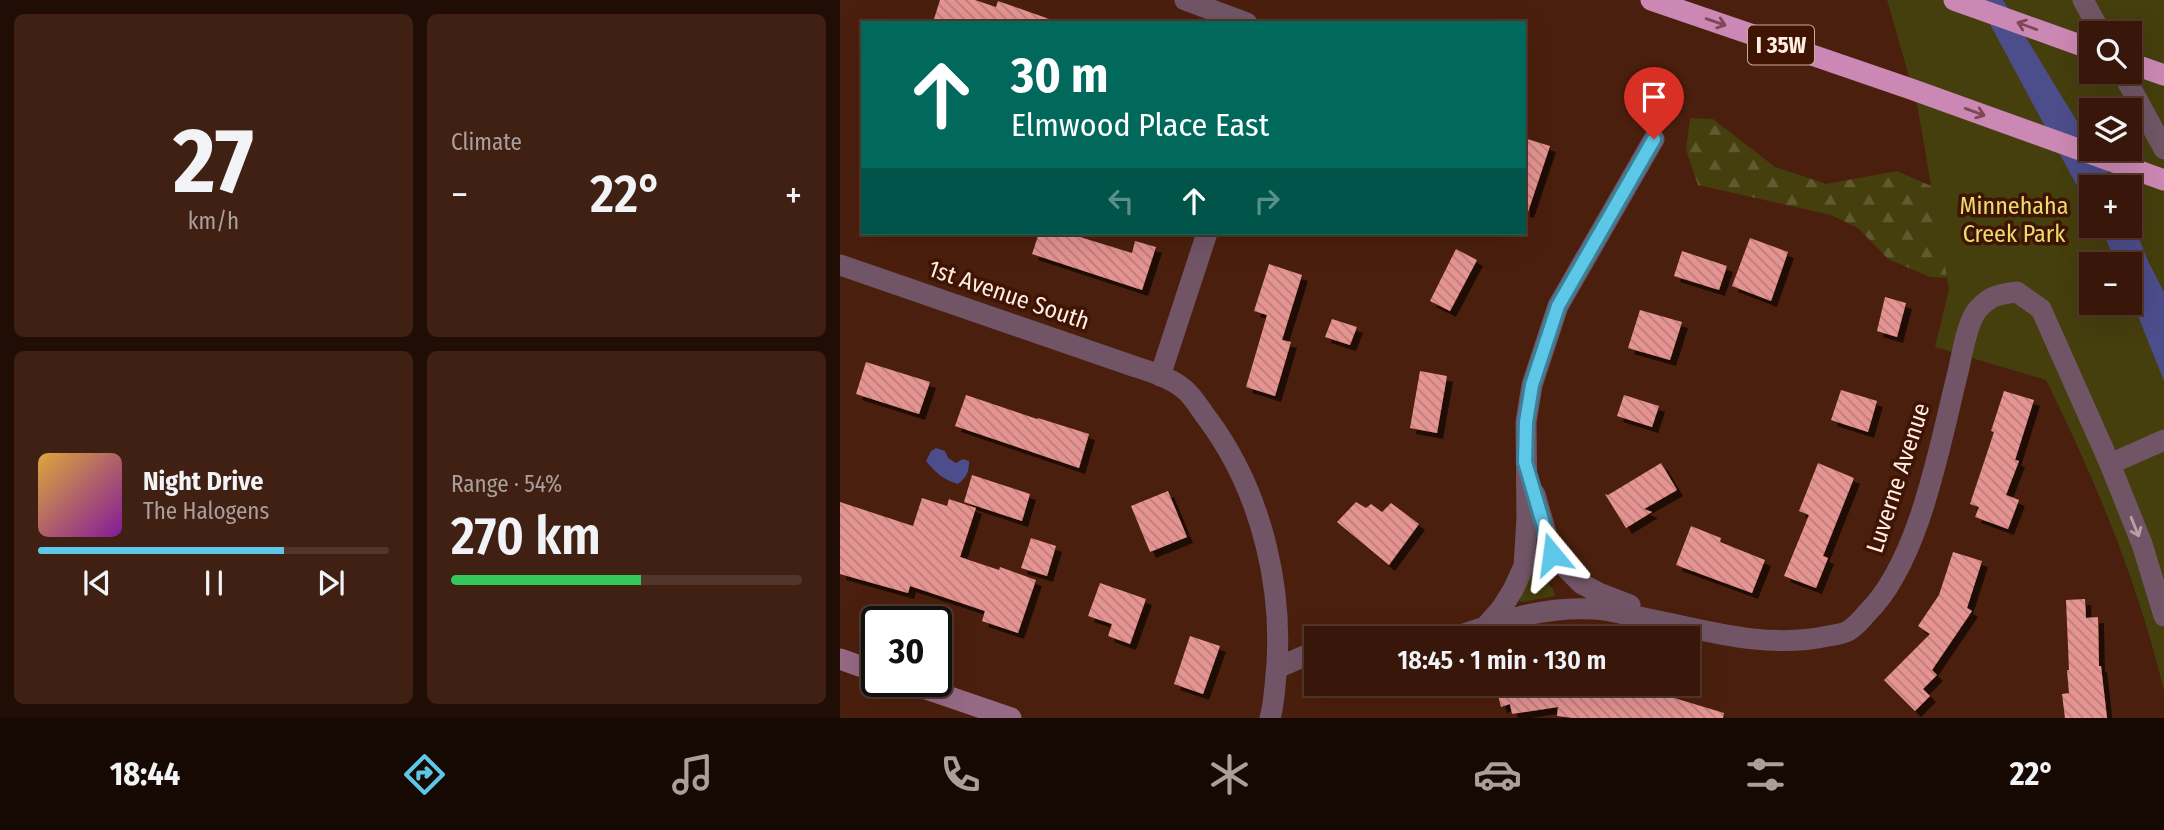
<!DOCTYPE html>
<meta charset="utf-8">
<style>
body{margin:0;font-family:"Fira Sans Condensed",sans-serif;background:#3f2013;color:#f1f3f6;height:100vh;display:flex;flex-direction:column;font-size:26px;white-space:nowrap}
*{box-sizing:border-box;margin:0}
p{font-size:23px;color:#ab9f9c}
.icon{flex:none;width:38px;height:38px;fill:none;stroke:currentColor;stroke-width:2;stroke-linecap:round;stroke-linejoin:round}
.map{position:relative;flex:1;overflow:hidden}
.sheet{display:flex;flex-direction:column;gap:14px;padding:14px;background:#1f0d06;width:840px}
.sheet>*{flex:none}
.top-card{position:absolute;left:21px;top:21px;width:665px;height:214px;border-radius:0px;box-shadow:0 7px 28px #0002,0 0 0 2px #52362b;background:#00695c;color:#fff;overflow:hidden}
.tools{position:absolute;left:1239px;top:21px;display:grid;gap:14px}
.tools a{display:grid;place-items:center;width:63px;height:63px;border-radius:0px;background:#38170a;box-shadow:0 7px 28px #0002,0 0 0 2px #52362b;font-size:35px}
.speed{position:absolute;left:21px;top:606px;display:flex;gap:14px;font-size:35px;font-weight:700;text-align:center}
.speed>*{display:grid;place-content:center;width:91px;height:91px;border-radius:50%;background:#38170a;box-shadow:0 7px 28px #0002,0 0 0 2px #52362b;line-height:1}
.speed .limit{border:4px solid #111;border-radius:10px;background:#fff;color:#111}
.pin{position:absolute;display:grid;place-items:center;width:60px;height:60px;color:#fff;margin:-72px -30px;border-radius:50% 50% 50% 0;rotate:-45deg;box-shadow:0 0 7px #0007}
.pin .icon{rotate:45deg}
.me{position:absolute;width:77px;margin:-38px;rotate:344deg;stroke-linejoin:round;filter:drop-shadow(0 0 5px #0008)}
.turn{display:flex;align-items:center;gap:24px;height:147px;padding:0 35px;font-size:32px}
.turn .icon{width:91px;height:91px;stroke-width:2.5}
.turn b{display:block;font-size:49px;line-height:60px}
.lanes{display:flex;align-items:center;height:66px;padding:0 35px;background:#0003;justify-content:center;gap:35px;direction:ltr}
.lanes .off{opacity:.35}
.big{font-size:52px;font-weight:600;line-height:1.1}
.sheet .widget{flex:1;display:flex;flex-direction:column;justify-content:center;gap:10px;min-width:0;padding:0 24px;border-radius:10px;background:#3f2013}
.sheet .dial{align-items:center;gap:0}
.dial b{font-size:91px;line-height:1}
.song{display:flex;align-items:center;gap:21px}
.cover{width:84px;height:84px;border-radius:10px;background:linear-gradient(135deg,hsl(40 70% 55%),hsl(290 70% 35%))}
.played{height:7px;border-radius:4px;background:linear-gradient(90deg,#5dc7e8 70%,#52362b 70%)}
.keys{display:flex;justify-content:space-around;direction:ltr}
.heat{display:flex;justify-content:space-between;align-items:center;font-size:38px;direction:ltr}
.charge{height:10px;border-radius:5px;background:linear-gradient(90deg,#34c759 54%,#52362b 0)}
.sheet .tiles{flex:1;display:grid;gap:14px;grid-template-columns:repeat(2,1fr)}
.trip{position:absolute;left:464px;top:626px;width:396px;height:70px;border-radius:0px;background:#38170a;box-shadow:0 7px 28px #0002,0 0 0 2px #52362b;font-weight:600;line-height:70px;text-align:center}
.dock{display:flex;height:112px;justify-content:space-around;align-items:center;background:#160904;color:#ab9f9c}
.dock .icon{width:49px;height:49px}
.dock .selected{color:#5dc7e8}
.dock b{font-size:32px;color:#f1f3f6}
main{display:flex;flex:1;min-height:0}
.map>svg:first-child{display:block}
.forest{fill:url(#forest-firs)}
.park{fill:#453e0d;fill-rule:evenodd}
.water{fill:#4c4d8b}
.building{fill:url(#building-back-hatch);filter:url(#shadow)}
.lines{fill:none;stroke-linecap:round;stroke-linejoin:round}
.minor{stroke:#715566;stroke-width:21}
.tertiary{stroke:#715566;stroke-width:21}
.secondary{stroke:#966a85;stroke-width:21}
.motorway{stroke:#cc88b4;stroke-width:21}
.oneway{stroke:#7e4853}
.oneway2{stroke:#b8a1a6}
.route-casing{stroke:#3c8197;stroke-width:18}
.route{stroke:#5dc7e8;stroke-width:12}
.labels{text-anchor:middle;stroke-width:7;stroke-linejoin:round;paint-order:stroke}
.shield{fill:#3f1403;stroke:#c5aca2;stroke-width:2}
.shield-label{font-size:23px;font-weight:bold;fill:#ffede6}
.park-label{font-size:24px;fill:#ebdc70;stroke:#3f1403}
.street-label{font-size:24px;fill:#ffede6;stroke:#3f1403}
</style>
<main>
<section class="sheet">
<div class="tiles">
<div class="widget dial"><b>27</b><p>km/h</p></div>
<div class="widget"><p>Climate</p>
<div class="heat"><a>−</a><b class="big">22°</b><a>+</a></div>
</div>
<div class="widget">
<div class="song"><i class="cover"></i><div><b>Night Drive</b><p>The Halogens</p></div></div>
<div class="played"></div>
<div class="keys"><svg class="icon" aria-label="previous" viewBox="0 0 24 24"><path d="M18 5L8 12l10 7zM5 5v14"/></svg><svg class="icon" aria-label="pause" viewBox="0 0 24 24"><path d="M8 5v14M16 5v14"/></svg><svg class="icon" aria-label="next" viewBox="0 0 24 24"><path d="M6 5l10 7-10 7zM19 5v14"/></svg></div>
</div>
<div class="widget"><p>Range · 54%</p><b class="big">270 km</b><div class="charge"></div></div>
</div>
</section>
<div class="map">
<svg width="1324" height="718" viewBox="0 0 1324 718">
<defs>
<pattern id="forest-firs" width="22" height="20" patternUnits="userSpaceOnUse" patternTransform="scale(1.75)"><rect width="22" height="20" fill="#453e0d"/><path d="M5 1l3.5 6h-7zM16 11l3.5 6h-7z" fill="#615a30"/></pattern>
<pattern id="building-back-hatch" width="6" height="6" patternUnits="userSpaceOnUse" patternTransform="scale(1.75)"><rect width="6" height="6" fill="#e69492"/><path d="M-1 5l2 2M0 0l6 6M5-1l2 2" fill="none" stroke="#b87d7b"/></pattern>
<filter id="shadow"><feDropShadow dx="6" dy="6" stdDeviation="0" flood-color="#0009"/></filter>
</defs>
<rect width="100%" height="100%" fill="#4b1f0d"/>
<path class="forest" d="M850,118L873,119L935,167L986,184L1057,171L1107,193L1251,264V303L1294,329L1140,280L1090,277L1048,259L1018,228L991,215L858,185L846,150Z"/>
<path class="park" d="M1047,0H1324V691C1298,582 1255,479 1206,380L1095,347L1109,289L1077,104ZM1251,33H1290V72H1251ZM1251,110H1290V149H1251ZM1251,187H1290V226H1251ZM1251,264H1290V303H1251Z
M693,570L713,589L715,596L682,602L679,601Z"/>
<path class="water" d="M1137,0H1163L1277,187H1251V212Z
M1290,216L1308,261L1324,292V381L1290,296V264H1277L1260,226H1290Z
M96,448L105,451L108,458L116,463L123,459L129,461C129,472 127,477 118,484C103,480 95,472 86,461L91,451Z"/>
<path class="building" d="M100,0H135L156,7L158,1L212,20V23H104L94,19Z
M684,138L710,146L688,212L684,211Z
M199,233H227L292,253L295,241L316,247L302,290L192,254Z
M910,238L948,252L931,301L892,286Z
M616,249L637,260L610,311L590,301Z
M842,251L887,266L879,290L834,276Z
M429,264L462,275L442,340L451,342L435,396L406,387L427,315L414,311Z
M1045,297L1066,303L1057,337L1037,331Z
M800,310L842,322L830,360L788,348Z
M492,319L517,327L510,345L485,337Z
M26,362L90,382L79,414L16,394Z
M580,371L607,376L597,433L570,428Z
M1001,390L1037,401L1028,432L991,420Z
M1164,391L1194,400L1175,460L1179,461L1166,495L1179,500L1168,529L1135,517L1139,507L1130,504L1154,432L1151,431Z
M126,395L197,419L198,418L249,434L239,468L115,426Z
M784,395L819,406L812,427L777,416Z
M821,463L837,490L804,509L812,512L786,528L765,494L768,495Z
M978,463L1014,478L983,556L988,558L976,588L944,576L969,515L959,511Z
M132,475L190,494L182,521L124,502Z
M328,491L347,537L310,552L291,506Z
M82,498L107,506L109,499L136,508L120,557L159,570L160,567L196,580L178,633L142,621L145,611L70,586L68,593L0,574V502L73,526Z
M516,502L526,508L531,504L542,512L551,503L579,524L549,565L497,522Z
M851,526L881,538L880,542L925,560L912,593L836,565Z
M191,538L216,546L207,576L181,568Z
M1113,552L1142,561L1127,608L1132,611L1092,670L1097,675L1083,689L1090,696L1075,711L1044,680L1090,634L1078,626L1099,595Z
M260,583L306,599L290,644L268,636L272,624L248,616Z
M1245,599L1246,618L1258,617L1259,666H1261L1267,718H1225L1222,694L1229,693L1227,670H1229L1226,600Z
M350,636L380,646L363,694L334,684Z
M655,684H823L834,688L831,697L884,713L883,718H733L717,716L718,707L672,714L670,704L661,707Z"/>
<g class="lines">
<path class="minor" d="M345,0L407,23
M0,265L296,367C312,372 331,378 344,389C353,396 360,409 367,418C423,493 446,594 435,686C434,697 433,708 430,718
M320,376L367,233
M1270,464L1324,440
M695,494L712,554L742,584L759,593L790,605
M646,626L661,609L673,590L684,566L687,519L686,422L692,385L718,306L814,139
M537,639H548
M609,639C658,623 700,606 753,609C765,609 777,613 789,615C853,626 922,651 988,636C994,635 1003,634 1008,631C1015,627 1022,619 1027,613C1080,561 1100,443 1118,372C1122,355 1127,320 1139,308C1151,295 1161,294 1177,292L1201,309L1270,464L1302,544L1324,616
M437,668L476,651"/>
<path class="tertiary" d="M1243,0L1261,33
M1282,72L1324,149"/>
<path class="secondary" d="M0,659L37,672
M63,681L171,718"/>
<path class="motorway" d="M811,0L1071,89L1324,180
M1114,0L1251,49
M1290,63L1324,75"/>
</g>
<defs><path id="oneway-shaft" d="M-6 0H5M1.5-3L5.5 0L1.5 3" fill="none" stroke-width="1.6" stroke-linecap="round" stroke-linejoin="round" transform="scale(1.75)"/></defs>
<g class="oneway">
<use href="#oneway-shaft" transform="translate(876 22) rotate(19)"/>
<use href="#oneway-shaft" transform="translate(1187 26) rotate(-160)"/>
<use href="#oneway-shaft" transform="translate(1135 112) rotate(20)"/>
</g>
<use class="oneway2" href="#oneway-shaft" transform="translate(1295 527) rotate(68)"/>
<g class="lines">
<g class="route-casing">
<path id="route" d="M712,554L685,462L686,422L692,385L718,306L814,139"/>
</g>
<use href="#route" class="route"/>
</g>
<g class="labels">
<rect class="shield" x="908" y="25.5" width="66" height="39" rx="5"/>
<g class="shield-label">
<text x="941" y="53">I 35W</text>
</g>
<g class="park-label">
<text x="1174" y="214">Minnehaha<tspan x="1174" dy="28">Creek Park</tspan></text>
</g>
<g class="street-label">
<text transform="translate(169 295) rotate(19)" y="8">1st Avenue South</text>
<text transform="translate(1058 478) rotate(-72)" y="8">Luverne Avenue</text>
</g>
</g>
</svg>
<div class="tools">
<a><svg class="icon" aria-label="search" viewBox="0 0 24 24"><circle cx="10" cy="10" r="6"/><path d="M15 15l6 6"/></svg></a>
<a><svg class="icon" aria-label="layers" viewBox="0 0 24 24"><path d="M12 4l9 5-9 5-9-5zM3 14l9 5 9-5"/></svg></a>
<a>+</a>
<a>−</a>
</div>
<div class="speed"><div class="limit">30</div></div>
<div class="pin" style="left:814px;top:139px;background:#d93025"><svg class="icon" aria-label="arrive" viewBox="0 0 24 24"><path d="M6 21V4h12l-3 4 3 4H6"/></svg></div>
<svg class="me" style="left:712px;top:554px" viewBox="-20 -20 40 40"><path d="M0-17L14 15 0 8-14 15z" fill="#5dc7e8" stroke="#fff" stroke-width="4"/></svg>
<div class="trip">18:45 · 1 min · 130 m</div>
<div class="top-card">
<div class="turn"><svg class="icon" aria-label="ahead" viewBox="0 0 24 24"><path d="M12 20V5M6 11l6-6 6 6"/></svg><div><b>30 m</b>Elmwood Place East</div></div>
<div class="lanes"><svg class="icon off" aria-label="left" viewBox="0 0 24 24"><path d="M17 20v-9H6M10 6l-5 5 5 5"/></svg><svg class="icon" aria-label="ahead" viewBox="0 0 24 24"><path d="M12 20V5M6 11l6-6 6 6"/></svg><svg class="icon off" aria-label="right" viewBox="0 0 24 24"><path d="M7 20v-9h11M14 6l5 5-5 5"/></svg></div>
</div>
</div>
</main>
<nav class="dock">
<b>18:44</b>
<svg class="icon selected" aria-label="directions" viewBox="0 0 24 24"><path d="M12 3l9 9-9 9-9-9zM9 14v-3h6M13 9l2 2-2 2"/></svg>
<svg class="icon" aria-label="music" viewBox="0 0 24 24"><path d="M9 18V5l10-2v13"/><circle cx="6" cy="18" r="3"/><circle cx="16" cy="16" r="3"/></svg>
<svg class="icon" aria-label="phone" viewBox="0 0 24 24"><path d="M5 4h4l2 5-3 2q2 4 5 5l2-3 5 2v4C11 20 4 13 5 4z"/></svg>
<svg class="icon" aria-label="climate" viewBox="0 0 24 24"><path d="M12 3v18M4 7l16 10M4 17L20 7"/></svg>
<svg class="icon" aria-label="car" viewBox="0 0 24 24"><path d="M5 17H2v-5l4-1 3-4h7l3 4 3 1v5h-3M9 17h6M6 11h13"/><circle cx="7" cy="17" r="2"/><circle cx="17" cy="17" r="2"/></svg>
<svg class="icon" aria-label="filters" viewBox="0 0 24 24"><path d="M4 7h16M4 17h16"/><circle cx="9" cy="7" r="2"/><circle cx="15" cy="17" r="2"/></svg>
<b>22°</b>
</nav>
